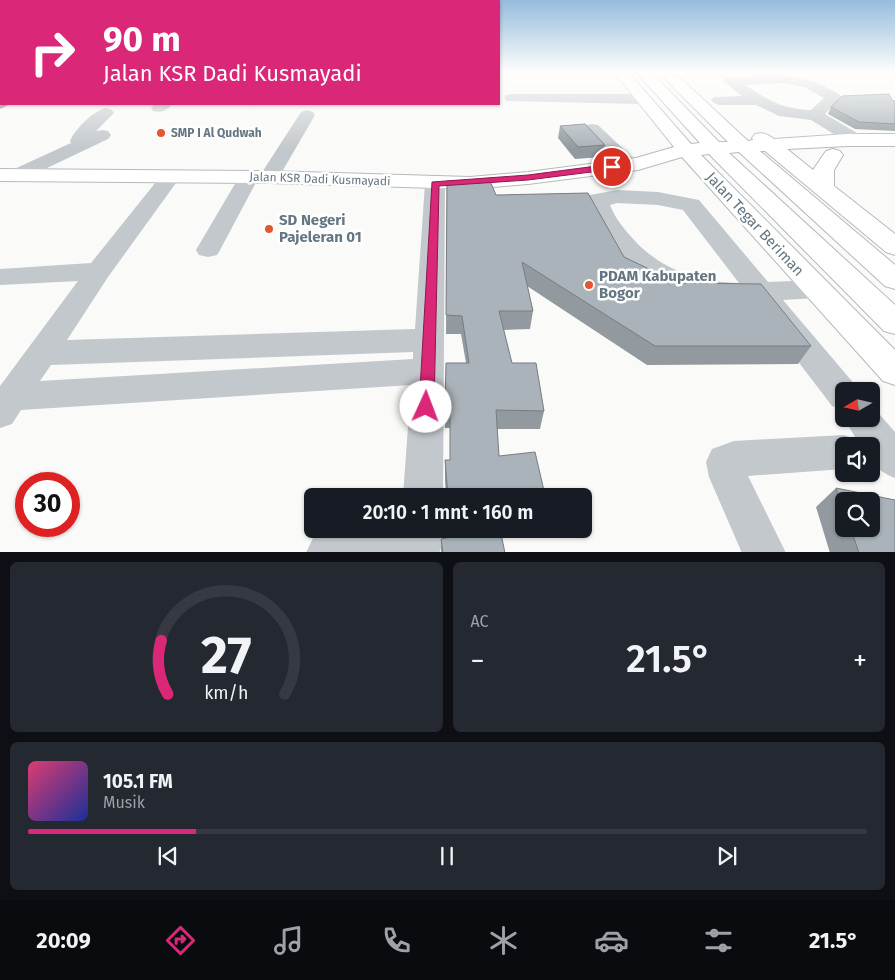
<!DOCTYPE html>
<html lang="id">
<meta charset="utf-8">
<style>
body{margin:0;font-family:"Fira Sans",sans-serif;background:#242831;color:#f1f3f6;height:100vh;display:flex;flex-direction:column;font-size:19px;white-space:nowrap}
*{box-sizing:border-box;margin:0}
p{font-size:16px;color:#9ea1a6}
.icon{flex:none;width:28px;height:28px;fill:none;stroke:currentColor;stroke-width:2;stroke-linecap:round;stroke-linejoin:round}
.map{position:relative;height:552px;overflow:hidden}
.details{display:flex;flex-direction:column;gap:10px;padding:10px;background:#0d0f14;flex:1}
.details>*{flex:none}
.top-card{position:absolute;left:0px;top:0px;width:500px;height:105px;box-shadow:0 1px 4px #0004;background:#db2777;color:#fff;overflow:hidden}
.needle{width:32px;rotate:261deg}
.tools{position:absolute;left:835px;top:382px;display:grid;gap:10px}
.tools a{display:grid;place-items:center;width:45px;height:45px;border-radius:8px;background:#171b24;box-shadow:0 1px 4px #0004;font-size:25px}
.speed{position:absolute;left:15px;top:472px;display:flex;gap:10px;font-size:25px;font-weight:700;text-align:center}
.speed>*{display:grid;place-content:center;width:65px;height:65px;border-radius:50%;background:#171b24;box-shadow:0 1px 4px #0004;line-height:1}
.speed .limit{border:8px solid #d22;background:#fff;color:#111}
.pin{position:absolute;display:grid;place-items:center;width:42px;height:42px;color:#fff;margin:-21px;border:2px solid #fff;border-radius:50%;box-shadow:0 1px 5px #0007}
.me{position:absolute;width:55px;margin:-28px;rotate:2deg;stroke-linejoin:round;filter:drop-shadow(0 0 4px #0008)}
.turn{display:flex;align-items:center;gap:18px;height:105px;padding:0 20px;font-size:22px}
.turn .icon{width:65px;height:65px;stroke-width:2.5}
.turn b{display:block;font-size:35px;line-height:42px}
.big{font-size:38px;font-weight:600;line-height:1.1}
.details .widget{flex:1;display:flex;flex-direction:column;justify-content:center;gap:8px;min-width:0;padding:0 18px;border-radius:8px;background:#242831}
.details .dial{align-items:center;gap:0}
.dial svg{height:130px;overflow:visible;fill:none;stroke:#363941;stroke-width:7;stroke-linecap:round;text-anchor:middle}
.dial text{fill:#f1f3f6;stroke:none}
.song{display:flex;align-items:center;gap:15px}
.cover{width:60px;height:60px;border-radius:8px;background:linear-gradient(135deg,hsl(340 70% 55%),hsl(230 70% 35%))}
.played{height:5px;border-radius:2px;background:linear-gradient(90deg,#db2777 20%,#363941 20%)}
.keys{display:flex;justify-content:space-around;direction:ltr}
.heat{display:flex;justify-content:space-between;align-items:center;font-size:28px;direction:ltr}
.details .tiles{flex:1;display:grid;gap:10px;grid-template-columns:1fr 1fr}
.widget:last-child{grid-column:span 2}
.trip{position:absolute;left:304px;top:488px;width:288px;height:50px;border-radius:8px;background:#171b24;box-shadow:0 1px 4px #0004;font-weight:600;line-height:50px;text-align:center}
.menu{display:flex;height:80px;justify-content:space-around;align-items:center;background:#090b0e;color:#9ea1a6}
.menu .icon{width:35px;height:35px}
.menu .selected{color:#db2777}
.menu b{font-size:22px;color:#f1f3f6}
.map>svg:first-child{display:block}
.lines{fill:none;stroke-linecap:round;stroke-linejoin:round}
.major-casing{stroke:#b5babe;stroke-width:2}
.minor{fill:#c3c8cc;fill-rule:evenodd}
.major{fill:#fff;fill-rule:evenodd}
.wall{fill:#929a9f;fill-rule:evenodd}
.shaded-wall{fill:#777d82}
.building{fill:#aab3b9;stroke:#777d82}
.route{fill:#db2777;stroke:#8e194d}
.poi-dot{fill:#e4572e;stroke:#fff;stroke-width:2}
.labels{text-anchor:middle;stroke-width:5;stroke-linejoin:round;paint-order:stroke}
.far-poi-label{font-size:12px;font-weight:bold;fill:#657683;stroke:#fff;text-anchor:start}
.far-street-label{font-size:12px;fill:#657683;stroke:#fff}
.poi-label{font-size:15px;font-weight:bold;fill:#657683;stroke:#fff;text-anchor:start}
.street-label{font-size:15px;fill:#657683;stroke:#fff}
</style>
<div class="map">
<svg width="895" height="553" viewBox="0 0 895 553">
<rect width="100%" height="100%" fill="#fafaf8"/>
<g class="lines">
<g class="major-casing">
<path id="major" d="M614,72H628L691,144L700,143L636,72H651L719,142H728L667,81L665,78L667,75H677L748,141L753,140L752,138L755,134C763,132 767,134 774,139L848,134H895V146H848L787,149L813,170L826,151L833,149L840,151L843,155L834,170V186L895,234V255L886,252L765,151H760L895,265V289L885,286L739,152L729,153L895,305V334L884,331L709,154L701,155L895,350V385L883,381L682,157L638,170L528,184L470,189L269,183L0,181V169L269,171L470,177L528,172L636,158L674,147Z"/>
</g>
<path class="minor" d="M782,75L814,81L839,94L841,97L825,114L862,136L865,140L862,144L856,145L850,144L811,120L779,116L756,105H719L714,103L711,100L714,97L742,96L723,81L725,78ZM782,83L804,87L824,98L811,110C780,108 770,101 745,85Z
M511,94H643L648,96L651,99L648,102L643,104L506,101L504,98L506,95Z
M155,104H172C167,111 162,113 153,111L151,108Z
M106,108L112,110L114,113L96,131L102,130L108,131L111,135L108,139L24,179L17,181L10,179L7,175L10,171L71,143L70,141C75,129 93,111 106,108Z
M307,110L313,112L315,115L279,177L276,181L269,183L262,181L259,177L301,112Z
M592,124L598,125L636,161L639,165L636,169L629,171L622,169L586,133L584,129L586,125Z
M171,170L178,172L181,176L108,277L67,340L415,329L425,183L428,179L435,177L442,179L445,183L443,496H403L411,385L21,410L12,424L0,428V386L78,281L0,285V269L91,263L164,172ZM413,352V359L40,381L51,365Z
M249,171L256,173L259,177L220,250L217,255L208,257L199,255L196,250L239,177L242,173Z
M617,190L658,192L699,200L768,282L816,280L826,283L830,289L826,295L816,298L783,300L856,386L859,391H844V410L832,406L752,301C694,301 641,288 606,238C598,226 589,214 587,200L590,195ZM617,203L658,205L683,210L739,283C698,282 662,270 634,240C624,229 615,218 610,205Z
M871,407L874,408L895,432V478C878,471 871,465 871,446H862L857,440L860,446H844V469L748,476L786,553H742L709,477L706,462L712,449L734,441L844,435L857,440L844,419H871Z
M353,529H436L443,544L439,553H306L313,538L328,531Z"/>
<use href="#major" class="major"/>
</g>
<path class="wall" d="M892,100L895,101V131L855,129L828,114L831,107Z
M560,126L605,145L602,157L575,159L558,138Z
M447,181L496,195L678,283L811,346L798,364L647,365L527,286L533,311L530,329L503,330L512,363L544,411L540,429H497L499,456L545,495V496H446L445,481V460H450V428H445L446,363H466L461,334H446Z
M836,488L895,553H830L816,507ZM844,501L871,529H844Z
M449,529H500L505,553H441V539L450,538Z"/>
<path class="shaded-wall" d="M1,91V104H10L0,109V92Z"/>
<path class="building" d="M0,72H1V91L0,92Z
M889,94L892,100L895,101V124L859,122L831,107L842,96Z
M585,124L605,145L578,147L560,126Z
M447,181H490L496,195L588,193L624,257L678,283L761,284L811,346H655L522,262L533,311H499L512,363H536L544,411L496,410L499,456L535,452L545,495L536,496H448L445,460H450V410H445L446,363H469L462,316L446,315Z
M836,488L895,500V553H859L851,529H871V501H844V510Z
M451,529H500L505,553H443L441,539L451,537Z"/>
<linearGradient id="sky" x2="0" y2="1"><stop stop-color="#96bcdc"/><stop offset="0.48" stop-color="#fdfdfc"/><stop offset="1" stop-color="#fdfdfc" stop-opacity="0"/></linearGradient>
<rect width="895" height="149" fill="url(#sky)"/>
<path class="route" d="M612,164L615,165V169L528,180L439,186L434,407L431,411L426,413L421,411L419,407L432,182L528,175Z"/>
<g class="poi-dot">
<circle cx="161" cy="133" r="5"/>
<circle cx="269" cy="229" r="5"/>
<circle cx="589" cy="285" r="5"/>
</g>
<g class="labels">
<g class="far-poi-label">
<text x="171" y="137">SMP I Al Qudwah</text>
</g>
<g class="far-street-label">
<text transform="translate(320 179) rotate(2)" y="4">Jalan KSR Dadi Kusmayadi</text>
</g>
<g class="poi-label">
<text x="279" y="225">SD Negeri<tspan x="279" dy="17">Pajeleran 01</tspan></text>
<text x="599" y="281">PDAM Kabupaten<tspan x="599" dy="17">Bogor</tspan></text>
</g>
<g class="street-label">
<text transform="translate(755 224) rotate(47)" y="5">Jalan Tegar Beriman</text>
</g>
</g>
</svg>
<div class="tools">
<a><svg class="needle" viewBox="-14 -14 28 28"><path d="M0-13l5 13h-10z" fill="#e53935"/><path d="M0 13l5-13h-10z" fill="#9ea1a6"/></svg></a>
<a><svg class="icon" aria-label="sound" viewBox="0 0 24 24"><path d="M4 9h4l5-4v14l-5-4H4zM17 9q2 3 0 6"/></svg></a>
<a><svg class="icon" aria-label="search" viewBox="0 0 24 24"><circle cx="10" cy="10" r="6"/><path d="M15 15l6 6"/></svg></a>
</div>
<div class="speed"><div class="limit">30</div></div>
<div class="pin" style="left:612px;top:167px;background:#d93025"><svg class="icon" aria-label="arrive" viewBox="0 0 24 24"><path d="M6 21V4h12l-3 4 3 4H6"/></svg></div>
<svg class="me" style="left:426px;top:407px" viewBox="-20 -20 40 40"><circle r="19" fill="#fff"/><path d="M0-13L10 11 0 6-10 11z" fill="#db2777"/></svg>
<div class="trip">20:10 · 1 mnt · 160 m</div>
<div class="top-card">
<div class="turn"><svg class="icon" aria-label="right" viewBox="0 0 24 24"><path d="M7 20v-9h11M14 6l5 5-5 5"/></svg><div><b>90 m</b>Jalan KSR Dadi Kusmayadi</div></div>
</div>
</div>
<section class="details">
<div class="tiles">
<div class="widget dial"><svg viewBox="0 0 100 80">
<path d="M14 69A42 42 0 1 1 86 69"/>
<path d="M14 69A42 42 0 0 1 10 36" stroke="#db2777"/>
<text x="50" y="56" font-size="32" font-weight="700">27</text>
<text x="50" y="72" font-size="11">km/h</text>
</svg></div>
<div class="widget"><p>AC</p>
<div class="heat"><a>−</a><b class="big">21.5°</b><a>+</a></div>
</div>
<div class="widget">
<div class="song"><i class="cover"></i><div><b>105.1 FM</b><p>Musik</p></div></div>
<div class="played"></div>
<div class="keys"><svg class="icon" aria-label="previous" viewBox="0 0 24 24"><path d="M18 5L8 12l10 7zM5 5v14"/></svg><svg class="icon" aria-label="pause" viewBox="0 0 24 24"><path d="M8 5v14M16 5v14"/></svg><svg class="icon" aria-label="next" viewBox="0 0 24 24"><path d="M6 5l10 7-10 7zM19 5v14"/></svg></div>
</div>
</div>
</section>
<nav class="menu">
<b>20:09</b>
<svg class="icon selected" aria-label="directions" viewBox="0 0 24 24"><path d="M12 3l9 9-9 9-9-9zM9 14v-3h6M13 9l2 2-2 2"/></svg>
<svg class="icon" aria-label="music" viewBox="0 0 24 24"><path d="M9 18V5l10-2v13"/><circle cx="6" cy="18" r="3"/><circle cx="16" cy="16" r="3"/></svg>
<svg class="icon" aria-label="phone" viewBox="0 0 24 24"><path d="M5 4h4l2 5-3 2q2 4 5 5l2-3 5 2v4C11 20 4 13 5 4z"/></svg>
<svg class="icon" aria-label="climate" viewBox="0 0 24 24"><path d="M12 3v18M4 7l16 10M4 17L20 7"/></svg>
<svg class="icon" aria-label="car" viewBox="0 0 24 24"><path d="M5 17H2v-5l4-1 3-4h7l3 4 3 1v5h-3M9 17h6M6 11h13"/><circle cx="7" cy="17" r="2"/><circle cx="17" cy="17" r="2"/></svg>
<svg class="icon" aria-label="filters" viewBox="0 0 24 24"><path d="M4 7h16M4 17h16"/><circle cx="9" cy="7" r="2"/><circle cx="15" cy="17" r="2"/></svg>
<b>21.5°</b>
</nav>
